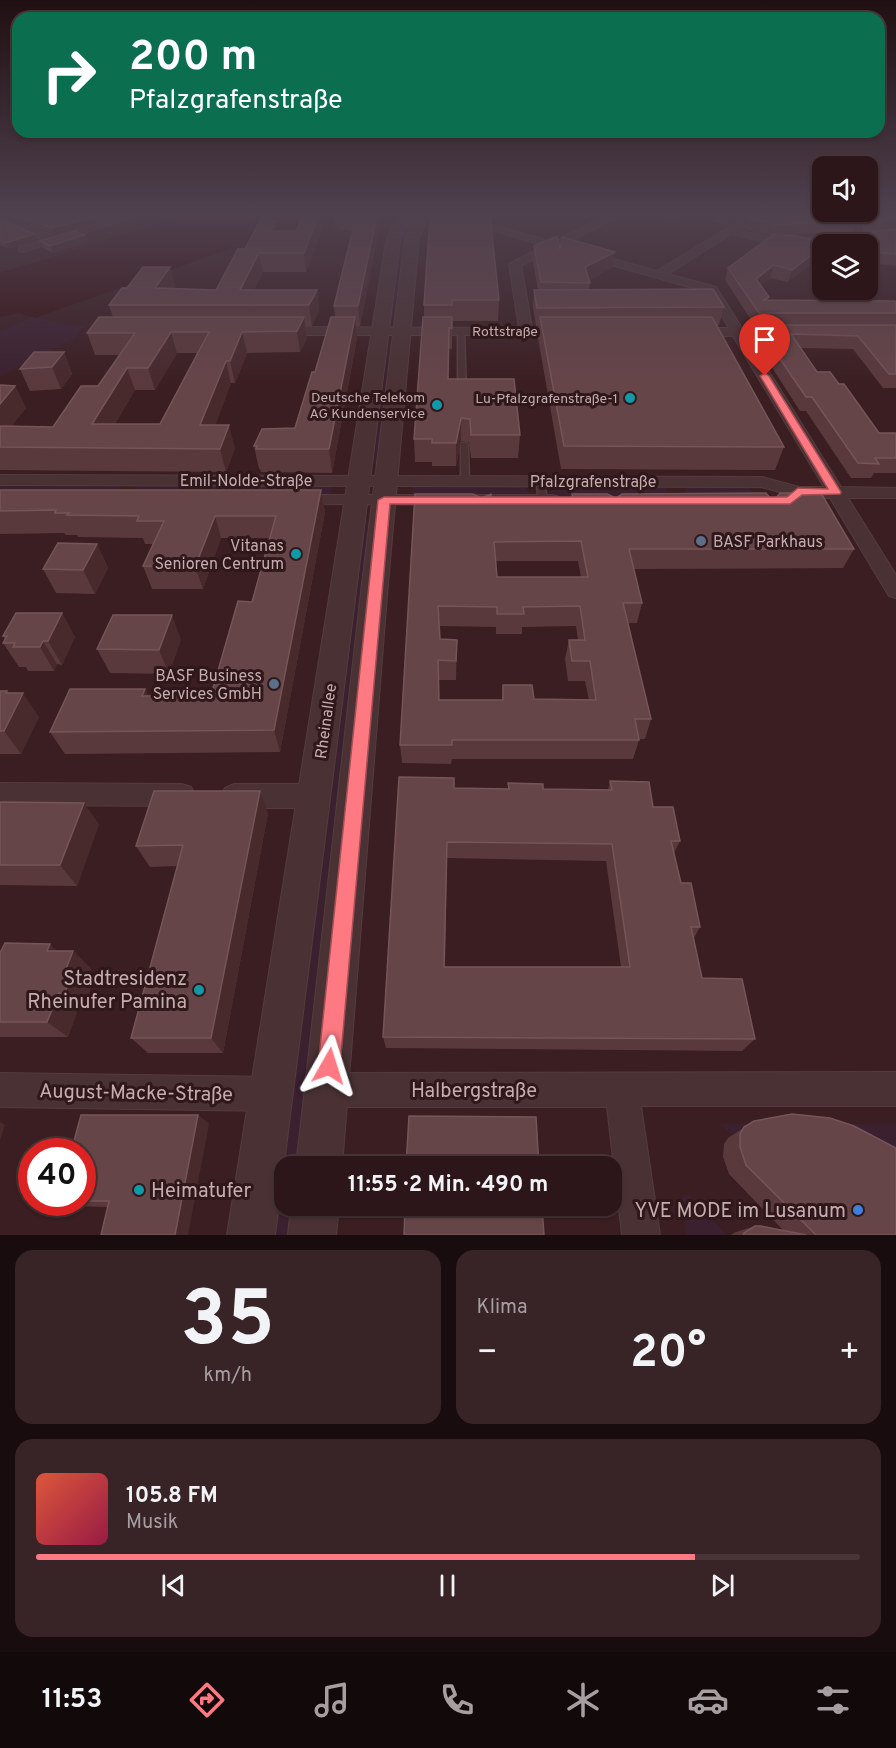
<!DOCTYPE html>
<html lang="de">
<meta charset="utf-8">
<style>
body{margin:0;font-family:Overpass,sans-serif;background:#382326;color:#f1f3f6;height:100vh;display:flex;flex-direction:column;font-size:22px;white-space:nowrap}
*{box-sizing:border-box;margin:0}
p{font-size:20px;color:#a69fa2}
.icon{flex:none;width:33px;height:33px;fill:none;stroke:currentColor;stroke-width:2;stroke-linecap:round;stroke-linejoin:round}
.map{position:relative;height:1235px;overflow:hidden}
.panel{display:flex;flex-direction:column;gap:15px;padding:15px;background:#180c0e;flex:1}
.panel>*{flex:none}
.hud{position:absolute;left:12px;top:12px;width:873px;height:126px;border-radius:18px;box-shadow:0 2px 4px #0004,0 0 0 2px #483538;background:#0b6e4f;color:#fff;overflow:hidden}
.fabs{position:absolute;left:812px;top:156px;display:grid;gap:12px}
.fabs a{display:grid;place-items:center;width:66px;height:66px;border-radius:12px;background:#2c1619;box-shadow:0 2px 4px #0004,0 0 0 2px #483538;font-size:30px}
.speed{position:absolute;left:18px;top:1138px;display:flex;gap:12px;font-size:30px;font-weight:700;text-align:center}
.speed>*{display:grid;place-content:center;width:78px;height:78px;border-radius:50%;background:#2c1619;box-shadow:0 2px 4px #0004,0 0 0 2px #483538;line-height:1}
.speed .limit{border:9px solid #d22;background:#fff;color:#111}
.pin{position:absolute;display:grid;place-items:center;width:51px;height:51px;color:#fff;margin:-62px -26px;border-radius:50% 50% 50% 0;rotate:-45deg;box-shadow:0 0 6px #0007}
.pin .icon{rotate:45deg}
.me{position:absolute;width:66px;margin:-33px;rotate:6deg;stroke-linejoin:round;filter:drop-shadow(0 0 4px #0008)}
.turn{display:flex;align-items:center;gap:21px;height:126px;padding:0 18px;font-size:27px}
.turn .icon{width:78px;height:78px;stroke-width:2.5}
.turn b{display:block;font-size:42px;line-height:51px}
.big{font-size:45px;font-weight:700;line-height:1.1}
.panel .tile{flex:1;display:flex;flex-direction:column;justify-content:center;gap:9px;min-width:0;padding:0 21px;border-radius:18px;background:#382326}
.panel .dial{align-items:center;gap:0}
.dial b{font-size:78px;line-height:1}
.song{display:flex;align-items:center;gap:18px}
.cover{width:72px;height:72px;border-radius:9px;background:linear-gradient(135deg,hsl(10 70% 55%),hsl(340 70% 35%))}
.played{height:6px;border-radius:3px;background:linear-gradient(90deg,#ff7982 80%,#483538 80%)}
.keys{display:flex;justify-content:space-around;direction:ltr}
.heat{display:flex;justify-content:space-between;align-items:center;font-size:33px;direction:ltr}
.panel .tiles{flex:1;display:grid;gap:15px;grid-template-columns:1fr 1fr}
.tile:last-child{grid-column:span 2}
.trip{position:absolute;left:274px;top:1156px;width:348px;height:60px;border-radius:18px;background:#2c1619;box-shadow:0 2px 4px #0004,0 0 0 2px #483538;font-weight:700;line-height:60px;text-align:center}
.menu{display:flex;height:96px;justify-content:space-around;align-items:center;background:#12090a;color:#a69fa2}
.menu .icon{width:42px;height:42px}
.menu .current{color:#ff7982}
.menu b{font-size:27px;color:#f1f3f6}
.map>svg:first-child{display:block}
.green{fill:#3b202f}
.water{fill:#381115}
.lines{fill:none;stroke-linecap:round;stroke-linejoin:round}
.service-casing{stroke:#543c3e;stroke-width:3}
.minor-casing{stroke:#543c3e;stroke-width:2}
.tertiary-casing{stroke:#543c3e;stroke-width:2}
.service{fill:#4a3234;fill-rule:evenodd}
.minor{fill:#4a3234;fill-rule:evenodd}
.tertiary{fill:#4a3234;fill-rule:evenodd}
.wall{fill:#5a393c;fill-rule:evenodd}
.shaded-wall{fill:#48292c}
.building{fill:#664548;stroke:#755558;stroke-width:1.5;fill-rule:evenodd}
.route{fill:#ff7982;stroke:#a64f54;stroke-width:1.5}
.culture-dot{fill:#0f9aa8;stroke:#2f181a;stroke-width:2}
.service-dot{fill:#5c6f8a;stroke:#2f181a;stroke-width:2}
.shop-dot{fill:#3f7fe0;stroke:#2f181a;stroke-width:2}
.labels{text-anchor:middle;stroke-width:6;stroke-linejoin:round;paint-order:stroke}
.far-street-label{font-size:14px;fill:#c7acae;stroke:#2f181a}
.far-poi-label{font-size:14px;fill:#c7acae;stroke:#2f181a;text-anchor:end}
.street-label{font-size:16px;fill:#c7acae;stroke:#2f181a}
.poi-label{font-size:16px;fill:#c7acae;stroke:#2f181a;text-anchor:end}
.near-poi-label{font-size:20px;fill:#c7acae;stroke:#2f181a;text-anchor:end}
.near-street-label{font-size:20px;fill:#c7acae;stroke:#2f181a}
</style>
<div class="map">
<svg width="896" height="1235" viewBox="0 0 896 1235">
<rect width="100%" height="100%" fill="#3a1e21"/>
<path class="green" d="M417,215H422L412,223L407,233L399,319H388C391,285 386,237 417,215Z
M32,317L69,325L86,326L75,338L0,377V332Z
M383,344H395L383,464H369Z
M0,484H122L116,496H0Z
M138,484H332L330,496H133Z
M549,485L665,486L669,497H552Z
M685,485L749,486L754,496H686Z
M412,486L525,487L531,496H413Z
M358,519H373L301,1167H285V1206H296L293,1235H264Z
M720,1124H896V1173L737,1132L732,1135Z
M681,1195H689L727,1235H686Z"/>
<path class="water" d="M188,215H326L35,318L19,313L0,317V273Z"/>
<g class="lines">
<g class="service-casing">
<path id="service" d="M664,215H672L681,218L679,219Z
M461,329L464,331L466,391L462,393L458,391V331Z
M461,443H467L468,445L469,481L465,484L461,481Z
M540,478L544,481L547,500L543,503L539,500L536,481Z"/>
</g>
<g class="minor-casing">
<path id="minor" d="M0,215L54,236L127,215H142L23,252L19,251V247L43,240L0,221Z
M441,215H457L553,242L608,215H621L563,245L657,271L749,215H761L739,230L781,240L896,232V238L781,246L731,234L668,274L716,287L742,328L787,329L789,332L782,336H747L841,487L896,488V498H848L896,575V598L889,596L830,498L798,497L761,487L0,485V475L762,477L799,487H824L733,336H693L686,332L693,328H729L707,292L555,249L521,265L532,328H566L571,329L573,332L571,335H276L269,331L276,327L519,328L509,264L544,246Z
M295,495H551L557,496L560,500L557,504L551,505L289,504L286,500L289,496Z
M0,783L182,784L191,787L195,795L191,803L182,806L0,805Z
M234,784H314L323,788L327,796L323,804L314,808H234L225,804L221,796L225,788Z
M896,1072V1106H641L660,1235H622L607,1107H326L314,1102L309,1090L314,1078L326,1073Z
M0,1073L272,1077L284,1082L289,1094L284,1106L272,1111L0,1107Z"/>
</g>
<g class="tertiary-casing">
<path id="tertiary" d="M405,215H419L416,219H424L425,222L419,238L388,583L342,1167H296L362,583L405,238L412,222L404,230L400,242L275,1235H227L386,242L393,225Z
M291,1206H339L336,1235H288Z"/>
</g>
<use href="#service" class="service"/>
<use href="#minor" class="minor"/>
<use href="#tertiary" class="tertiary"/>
</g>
<path class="wall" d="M3,215H125L54,234Z
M303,215H326V218L306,272H263L254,290H317L319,310L312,326H305L307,338L300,352L247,353L235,383H231L215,425L235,448L226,472L0,470V385L15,386L26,408L11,426L53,427L98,386L120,355H95L87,333L113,317L109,305L127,288L170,267L175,286L174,288L216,290L245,249L277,231H296ZM177,353H197L160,424H115L135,390H155Z
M334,215H382L360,326H356L357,338L332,473L261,472L260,469H259L254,446L295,428L335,317L334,306L353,232L335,227Z
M574,215H596L588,219Z
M714,215H745L727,225L712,222Z
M752,215H896V266L876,264L874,258H871L867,242L871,232H864L862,224L853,231L789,235L827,243L826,244H822L788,282L770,278L761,285L769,297L767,300L896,301V299V388H883L853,349L800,348L817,372L879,433H896V473H874L871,478H851L806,411H800L753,338L757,326H755L725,280L728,268L772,236L744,229L748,218Z
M0,219L36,240L8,249L0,245Z
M429,230L499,300L498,321H452V349H449L448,379L520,435L518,458H471L469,442L461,441L456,466H432V462H415L414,439L424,317V305Z
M85,235L88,242L53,253L43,248L40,241Z
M534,246L560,250L615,252L612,268L589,280L590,283L589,290L724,307L719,325H716L784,447L775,470L561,469L538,338L539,326H536L533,307L534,290H538L533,262Z
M64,352L72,374L61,389L30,391L20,369Z
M0,490H321L325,512L280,752L65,754L50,732L145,689L148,696L211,695L252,602L269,538H221L203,589H152L143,566L154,544H145L143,538L78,537L77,535H66L64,533L0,534Z
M415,494L491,503H523L524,499L571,498L572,494L616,498H770L854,549L843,568L634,569L642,603L637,623H628L651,719L645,739H639V740L633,759H452L451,764L402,763L400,745ZM496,561H578L581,577H497ZM439,626L496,627V634H522V627L576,626L578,640H569L565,659L568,681H585L589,700L534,699L503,685L502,700H439V680H456L457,640L440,639Z
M97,544L108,568L95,594L56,593L43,569Z
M62,613L75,637L62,665L57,664L54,671H28L26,667H19L3,643L5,640L3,636Z
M181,639L169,674L110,673L97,649Z
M0,691H7L39,717L21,754H0Z
M610,781L653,807L680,841L674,853L681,883L700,927L694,938L702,978L755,1039L742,1051L386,1048L383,1037L454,788L508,789V783L543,789L608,790ZM447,858L606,861L621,967H445Z
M0,802L99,824L77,886L0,885Z
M268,813L223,1053H148L131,1038L178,866L150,867L136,846Z
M0,951H73L91,969L86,981L91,986L84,1010L78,1009L68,1037H0Z
M198,1115L209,1124L108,1207L74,1206L64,1203H82V1152Z
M754,1121L896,1235H731L736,1232L755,1226L784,1231L729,1174L723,1157L724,1144L728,1138Z"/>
<path class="shaded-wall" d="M103,215H125L54,234L52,228Z
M319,215H326V218L306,272L304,253Z
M377,215H382L360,326L358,306Z
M589,215H596L588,219Z
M730,215H745L727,225Z
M864,215H865L862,224L853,231L857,220Z
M276,221L279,239L271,231Z
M34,234L36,240L8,249L6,243Z
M85,235L88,242L53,253L50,246Z
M822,247V256L788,282L792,270Z
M615,252L612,268L583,283L585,267Z
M259,253L263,272L246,305L240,290Z
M774,265L770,278L753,291L756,279Z
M170,267L175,286L163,305L155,288Z
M317,290L319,310L312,326L309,305Z
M304,317L307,338L300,352L297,331Z
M355,317L357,338L332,473L329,449Z
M171,332L177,353L155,390L148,368Z
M242,332L247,353L235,383L230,361Z
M64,352L72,374L61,389L52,367Z
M226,361L231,383L207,448L200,425Z
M127,368L135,390L101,447L92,424Z
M15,386L26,408L0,441V404Z
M461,418V441L456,466V443Z
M229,425L235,448L226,472L220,449Z
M321,490L325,512L280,752L274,730Z
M215,516L221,538L203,589L195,567Z
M97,544L108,568L95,594L83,570Z
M62,613L75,637L62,665L48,641Z
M172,615L181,639L169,674L159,650Z
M43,641L57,664L54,671L40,647Z
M145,689L155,711L142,696Z
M7,691L17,705L23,693L39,717L21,754L4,731L6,693Z
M260,791L268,813L223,1053L211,1038Z
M84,803L99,824L77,886L60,865Z
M50,944L68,961L73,951L91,969L86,981L91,986L84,1010L65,993L47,951Z
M59,993L78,1009L68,1037L47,1022Z
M198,1115L209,1124L188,1235H175Z
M0,1122L5,1125L0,1140Z"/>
<path class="building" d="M16,215H103L52,228Z
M263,215L276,221L271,231H296L303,215H319L304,253H259L240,290H317L309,305H109L122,288H127L143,267H170L155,288L216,290L238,249H245Z
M349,215H377L358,306H334L356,217Z
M431,215H490L499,300H452V305H424L429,230Z
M752,215H864L857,220L778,225L748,218Z
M867,215H896V219L869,221Z
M0,219L34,234L6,243L0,240Z
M896,229V254L881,253L879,246H876L872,231Z
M75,231L85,235L50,246L40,241Z
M774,234L796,236L827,243L825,244H822V247L792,270L774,265L756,279L769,297L764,300L895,301L896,302V313H759L728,268Z
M557,236L560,250L562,237L615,252L585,267L590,283L541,282L534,246Z
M713,289L724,307L537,308L534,290Z
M99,317H304L297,331L242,332L230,361H226L200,425H229L220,449L0,447V426L53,427L81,386H98L135,333H87ZM171,332H209L160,424H92L127,368H148Z
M331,317H355L329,449H256L257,446H254L262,429L295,428L312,372H315Z
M423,317H452V328H449L448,379H514L520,435H471L470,419L461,418L456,443H432V439H414Z
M540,317H712L784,447L564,446Z
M757,325H896V374H889L858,336L791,334L817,372H830L839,384H844L879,433H896V458H875L879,464L858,463L812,397H806Z
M34,352H64L52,367L20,369Z
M0,385L15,386L0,404Z
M0,490H321L274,730L50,732L70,689H145L142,696L211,695L238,601L252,602L276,516H215L195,567L143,566L164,521H137L139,516L67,515L69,513H55L56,510L0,511Z
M766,493L770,498H776L780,493H821L854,549H629L642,603H623L651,719H635L639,740H452V745H400L415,494H473L481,498L491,494V503H524V499L573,498L572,494H607L616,498L622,494ZM581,541L588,577H497L494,542ZM438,606L497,607V614H524L523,607L580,606L585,640H569L572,661H590L596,700L534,699L532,685H503V700H439L438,660L456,661L457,640L440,639Z
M58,543L97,544L83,570L43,569Z
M16,613H62L48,641H43L40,647H13L15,643H3L7,636H3Z
M113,615H172L159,650L97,649Z
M0,691H7L6,693H23L4,731H0Z
M399,777L454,778V788L509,789L508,783L543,784V789L612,790L610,781L649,782L653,807H673L680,841H671L681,883H691L700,927H691L702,978L742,979L755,1039L383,1037ZM447,842L612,844L630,967H444Z
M154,791H260L211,1038H131L183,845L136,846Z
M0,802L84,803L60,865H0Z
M5,943L50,944L47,951H73L66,969H73L65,993H59L47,1022H0V951H1Z
M792,1114L830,1118L854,1126L896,1148V1235H816L746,1165L740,1147V1134L744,1127L754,1121Z
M81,1115H198L175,1235H101L109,1201H82V1152H71Z
M409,1116L536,1117L539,1167H406Z
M405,1206H542L544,1235H404Z
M755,1226H761L806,1235H743L744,1233Z"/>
<linearGradient id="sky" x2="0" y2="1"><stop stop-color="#201012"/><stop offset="0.55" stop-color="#4f414e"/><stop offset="1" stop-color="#4f414e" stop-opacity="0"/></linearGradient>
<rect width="896" height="388" fill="url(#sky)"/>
<path class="route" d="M765,373L769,376L841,492L840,494L802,495L790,504H390L340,1066L336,1074L329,1077L321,1074L318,1066L378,500L384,497H787L798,488L828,489L760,376Z"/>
<g class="culture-dot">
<circle cx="630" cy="398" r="6"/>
<circle cx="437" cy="405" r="6"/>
<circle cx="296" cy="554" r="6"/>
<circle cx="199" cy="990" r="6"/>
<circle cx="139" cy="1190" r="6"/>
</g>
<g class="service-dot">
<circle cx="701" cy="541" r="6"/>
<circle cx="274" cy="684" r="6"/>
</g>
<circle class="shop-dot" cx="858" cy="1210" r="6"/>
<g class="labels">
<g class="far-street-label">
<text x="505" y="336">Rottstraße</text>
</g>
<g class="far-poi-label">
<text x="425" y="402">Deutsche Telekom<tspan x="425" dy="16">AG Kundenservice</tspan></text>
<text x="618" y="403">Lu-Pfalzgrafenstraße-1</text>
</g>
<g class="street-label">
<text x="246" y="486">Emil-Nolde-Straße</text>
<text x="593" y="487">Pfalzgrafenstraße</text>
<text transform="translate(325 721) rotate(-82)" y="6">Rheinallee</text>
</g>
<g class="poi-label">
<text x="713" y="547" text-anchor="start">BASF Parkhaus</text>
<text x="284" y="551">Vitanas<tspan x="284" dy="18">Senioren Centrum</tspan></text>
<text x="262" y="681">BASF Business<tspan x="262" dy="18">Services GmbH</tspan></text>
</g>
<g class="near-poi-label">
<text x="187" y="985">Stadtresidenz<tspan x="187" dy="23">Rheinufer Pamina</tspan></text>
<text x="151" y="1197" text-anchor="start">Heimatufer</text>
<text x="846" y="1217">YVE MODE im Lusanum</text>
</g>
<g class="near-street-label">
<text x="474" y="1097">Halbergstraße</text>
<text transform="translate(136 1092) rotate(1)" y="7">August-Macke-Straße</text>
</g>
</g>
</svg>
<div class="fabs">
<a><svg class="icon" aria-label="sound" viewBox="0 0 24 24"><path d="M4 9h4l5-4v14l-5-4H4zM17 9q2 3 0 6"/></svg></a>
<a><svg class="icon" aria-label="layers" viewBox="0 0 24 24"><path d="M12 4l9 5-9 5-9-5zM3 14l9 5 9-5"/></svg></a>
</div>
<div class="speed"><div class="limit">40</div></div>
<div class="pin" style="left:765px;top:376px;background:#d93025"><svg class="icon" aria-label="arrive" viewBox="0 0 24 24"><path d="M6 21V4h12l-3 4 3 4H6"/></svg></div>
<svg class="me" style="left:329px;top:1066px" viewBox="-20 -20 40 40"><path d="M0-17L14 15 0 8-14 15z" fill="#ff7982" stroke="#fff" stroke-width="4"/></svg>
<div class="trip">11:55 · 2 Min. · 490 m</div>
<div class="hud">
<div class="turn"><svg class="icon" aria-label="right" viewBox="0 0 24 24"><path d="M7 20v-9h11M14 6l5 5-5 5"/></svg><div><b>200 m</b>Pfalzgrafenstraße</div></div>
</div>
</div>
<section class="panel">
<div class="tiles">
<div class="tile dial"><b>35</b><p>km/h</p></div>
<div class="tile"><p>Klima</p>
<div class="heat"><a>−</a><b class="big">20°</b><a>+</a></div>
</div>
<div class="tile">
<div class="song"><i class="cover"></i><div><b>105.8 FM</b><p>Musik</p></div></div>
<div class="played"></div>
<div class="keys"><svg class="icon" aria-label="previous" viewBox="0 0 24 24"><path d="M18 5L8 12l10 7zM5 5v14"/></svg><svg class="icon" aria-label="pause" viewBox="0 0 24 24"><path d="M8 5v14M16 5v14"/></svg><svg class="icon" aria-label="next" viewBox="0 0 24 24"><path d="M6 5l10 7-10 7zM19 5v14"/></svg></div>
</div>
</div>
</section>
<nav class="menu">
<b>11:53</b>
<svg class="icon current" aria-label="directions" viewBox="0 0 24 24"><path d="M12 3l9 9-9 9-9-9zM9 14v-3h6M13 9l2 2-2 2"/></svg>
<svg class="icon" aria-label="music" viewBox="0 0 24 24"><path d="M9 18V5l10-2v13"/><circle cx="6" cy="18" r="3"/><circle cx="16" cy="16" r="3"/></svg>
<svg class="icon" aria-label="phone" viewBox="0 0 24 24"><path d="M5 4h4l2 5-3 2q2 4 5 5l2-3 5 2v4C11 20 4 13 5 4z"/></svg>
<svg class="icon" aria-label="climate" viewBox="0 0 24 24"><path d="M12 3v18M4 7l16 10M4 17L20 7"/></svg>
<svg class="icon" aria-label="car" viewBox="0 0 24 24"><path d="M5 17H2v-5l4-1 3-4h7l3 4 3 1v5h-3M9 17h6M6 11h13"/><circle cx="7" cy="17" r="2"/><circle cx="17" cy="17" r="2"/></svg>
<svg class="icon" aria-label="filters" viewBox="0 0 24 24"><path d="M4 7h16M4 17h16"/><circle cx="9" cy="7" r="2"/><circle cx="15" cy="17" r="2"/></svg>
</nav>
